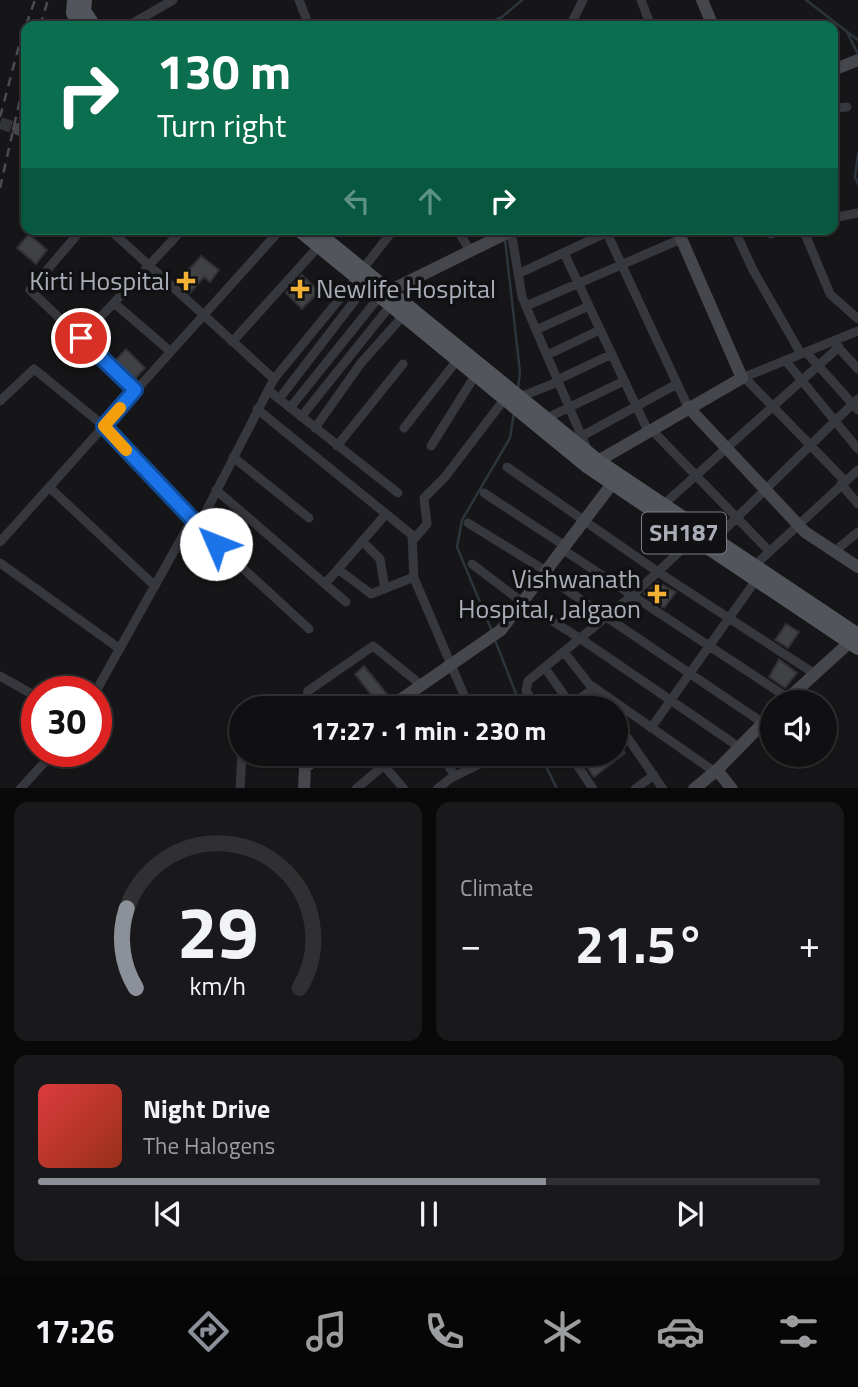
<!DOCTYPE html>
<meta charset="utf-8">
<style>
body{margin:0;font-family:"Titillium Web",sans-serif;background:#19191b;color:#f1f3f6;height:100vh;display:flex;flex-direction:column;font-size:26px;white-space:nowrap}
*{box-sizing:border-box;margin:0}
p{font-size:23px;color:#9c9d9f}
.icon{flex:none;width:38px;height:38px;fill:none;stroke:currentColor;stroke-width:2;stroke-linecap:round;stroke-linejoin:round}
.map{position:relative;height:788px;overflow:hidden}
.sheet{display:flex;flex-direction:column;gap:14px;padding:14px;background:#09090a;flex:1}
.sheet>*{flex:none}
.guide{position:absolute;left:21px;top:21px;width:817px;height:214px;border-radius:14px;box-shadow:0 2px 5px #0004,0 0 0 2px #303032;background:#0b6e4f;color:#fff;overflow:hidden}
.buttons{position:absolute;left:760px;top:690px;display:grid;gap:14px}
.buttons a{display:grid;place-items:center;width:77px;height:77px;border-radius:50%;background:#101012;box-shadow:0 2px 5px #0004,0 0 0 2px #303032;font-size:35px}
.speed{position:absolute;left:21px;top:676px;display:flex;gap:14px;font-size:35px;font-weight:700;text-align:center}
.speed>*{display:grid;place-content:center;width:91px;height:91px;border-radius:50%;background:#101012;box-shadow:0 2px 5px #0004,0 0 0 2px #303032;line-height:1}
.speed .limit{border:10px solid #d22;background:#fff;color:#111}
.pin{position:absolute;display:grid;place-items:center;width:60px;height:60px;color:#fff;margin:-30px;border:4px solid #fff;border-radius:50%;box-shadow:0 2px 7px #0007}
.me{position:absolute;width:77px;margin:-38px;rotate:314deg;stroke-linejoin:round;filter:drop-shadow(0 0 5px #0008)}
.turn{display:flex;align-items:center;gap:24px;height:147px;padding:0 21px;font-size:32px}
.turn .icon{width:91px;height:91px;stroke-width:2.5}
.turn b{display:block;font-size:49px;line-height:60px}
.lanes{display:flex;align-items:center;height:66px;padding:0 21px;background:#0003;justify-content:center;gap:35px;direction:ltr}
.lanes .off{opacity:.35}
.big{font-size:52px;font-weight:700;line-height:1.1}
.sheet .card{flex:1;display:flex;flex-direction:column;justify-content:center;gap:10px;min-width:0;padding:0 24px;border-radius:14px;background:#19191b}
.sheet .dial{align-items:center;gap:0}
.dial svg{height:182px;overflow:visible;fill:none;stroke:#303032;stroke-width:7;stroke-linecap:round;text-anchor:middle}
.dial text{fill:#f1f3f6;stroke:none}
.song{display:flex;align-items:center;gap:21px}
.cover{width:84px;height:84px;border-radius:10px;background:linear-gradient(135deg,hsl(0 70% 55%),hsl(10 70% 35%))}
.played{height:7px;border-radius:4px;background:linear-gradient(90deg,#8c9099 65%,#303032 65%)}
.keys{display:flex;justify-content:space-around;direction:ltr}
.heat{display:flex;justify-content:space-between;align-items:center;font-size:38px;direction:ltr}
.sheet .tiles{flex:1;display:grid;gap:14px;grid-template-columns:1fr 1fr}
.card:last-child{grid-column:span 2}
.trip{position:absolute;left:229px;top:696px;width:399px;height:70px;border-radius:35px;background:#101012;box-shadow:0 2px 5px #0004,0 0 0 2px #303032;font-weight:700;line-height:70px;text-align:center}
.tab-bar{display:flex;height:112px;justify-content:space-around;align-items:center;background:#060607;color:#9c9d9f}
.tab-bar .icon{width:49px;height:49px}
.tab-bar .current{color:#8c9099}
.tab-bar b{font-size:32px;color:#f1f3f6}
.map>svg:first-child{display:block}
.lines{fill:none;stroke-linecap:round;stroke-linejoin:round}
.stream{stroke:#2c353c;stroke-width:2.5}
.building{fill:#404145;stroke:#303034;stroke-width:2}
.secondary-tunnel{stroke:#333438;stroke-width:12;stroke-dasharray:12 6;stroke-linecap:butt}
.street{stroke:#37383d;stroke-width:9}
.secondary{stroke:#45474d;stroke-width:12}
.primary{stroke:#53555c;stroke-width:14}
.rail{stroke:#4a4c52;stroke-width:2.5;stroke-dasharray:9 7;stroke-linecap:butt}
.route-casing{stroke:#114b97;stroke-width:18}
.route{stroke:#1a73e8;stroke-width:12}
.slow{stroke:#f59e0b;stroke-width:12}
.poi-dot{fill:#f2b134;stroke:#111113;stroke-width:2.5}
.labels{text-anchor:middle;stroke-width:7;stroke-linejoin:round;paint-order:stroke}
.shield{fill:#111113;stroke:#7b7e86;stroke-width:2}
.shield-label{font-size:24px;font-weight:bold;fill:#a8adb8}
.poi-label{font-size:26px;fill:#a8adb8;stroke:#111113;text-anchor:end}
</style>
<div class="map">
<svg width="858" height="789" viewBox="0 0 858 789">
<rect width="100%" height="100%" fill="#161618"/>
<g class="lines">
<path class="stream" d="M806,0L858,40
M482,26L502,17L522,0
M847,32L858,54
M858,154L855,177L858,184
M505,239L520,372L518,389
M492,631L457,547L462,520L510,438L514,413
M495,640L522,709
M540,754L557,789"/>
</g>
<path class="building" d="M29,234L47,250L36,264L17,248Z
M201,256L219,270L210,282L204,277L190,293L178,282Z
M302,275L319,291L302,309L286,293Z
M126,349L145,368L134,380L115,361Z
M657,582L676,592L664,608L644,594Z
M786,624L799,632L788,648L775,640Z
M779,659L797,673L785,688L769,677Z
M364,666L387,694L377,702L355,674Z
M616,741L625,753L594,777L587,767L604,754H616Z"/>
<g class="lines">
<path class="secondary-tunnel" d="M0,123L18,129"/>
<path class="street" d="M299,0L309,26
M641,0L651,26
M128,26L173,0
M570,26L583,0
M833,108L847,107
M833,218L858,213
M82,229L30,290L135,390
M109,229L274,379
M281,229L104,426L198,527L274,379L356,279
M457,229L470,251
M605,229L688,407
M734,229L753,270L801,354
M763,229L771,234L786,229
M803,229L830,294L858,319
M511,231L522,297L587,449
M564,253L648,431
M362,270L394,229
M518,274L614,229
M114,303L170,351
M526,306L681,239
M536,330L589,306
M81,338L183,229
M232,342L318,247
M836,345L858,369
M806,352L858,410
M547,355L600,330
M744,377L845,481
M742,378L858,331
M557,380L612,354
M268,390L398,493
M522,396L558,382
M279,399L365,287
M858,399L835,421L858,449
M0,401L34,369L104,426L0,542
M290,408L379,297
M257,409L412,535L414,578L470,709
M301,417L390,306
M547,418L624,381
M315,428L361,363L403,316
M404,428L458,359
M651,429L769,551
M582,436L677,384
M337,446L403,364
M431,446L476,374
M233,457L309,518
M507,467L658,572L815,674
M841,484L858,504
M49,487L155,586
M216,490L346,602
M484,493L565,546
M663,505L839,347
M468,523L546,571
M198,527L309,629
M414,539L427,524L424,498L445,477L506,397
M362,541L380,559L385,589
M712,542L835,421L785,360
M562,549L788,698
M835,551L858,532
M0,563L120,649
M472,564L522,602L581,639L739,747
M754,566L858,470
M338,569L371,594L414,577
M543,574L763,723
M325,584L386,514
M564,652L589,684L715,772
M545,668L571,705
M0,676L37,697
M412,690L421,709
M96,691L191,521
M305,709L308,691L373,646L420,684
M538,709L526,691L528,681L634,594L693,539
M566,709L594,688
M616,721L663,789
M651,728L756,580
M374,754L404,789
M443,754L454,776
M570,754L593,789
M20,789L55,751
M240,789L242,754
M356,789L384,765
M437,789L451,778L500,754
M635,789L654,775"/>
<path class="secondary" d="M702,0L713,26
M833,70L858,60
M18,129L26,133
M383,294L515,229
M688,407L805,532L858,567
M591,465L742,378L677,229
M784,702L850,642
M387,709L501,630L612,484
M304,789L305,767L324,754
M694,789L717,770
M732,789L717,770L772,714"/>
<path class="primary" d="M74,0L73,13L80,26
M85,0L84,11L94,26
M298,229L588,467L858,648
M313,229L598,461L858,635"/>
<path class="rail" d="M40,26L48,0
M0,117L20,42L35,0
M0,188L26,73"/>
</g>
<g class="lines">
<g class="route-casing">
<path id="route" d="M81,338L135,390L104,426L216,544"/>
</g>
<use href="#route" class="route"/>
<path class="slow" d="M120,408L104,426L126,450"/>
</g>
<g class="poi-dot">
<path d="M182.5 270.5h7v7h7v7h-7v7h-7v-7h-7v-7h7z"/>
<path d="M296.5 278.5h7v7h7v7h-7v7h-7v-7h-7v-7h7z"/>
<path d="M653.5 583.5h7v7h7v7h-7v7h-7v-7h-7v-7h7z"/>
</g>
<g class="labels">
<rect class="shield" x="642" y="512.5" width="84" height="41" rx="5"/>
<g class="shield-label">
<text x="684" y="541">SH187</text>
</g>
<g class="poi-label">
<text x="170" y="290">Kirti Hospital</text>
<text x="316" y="298" text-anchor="start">Newlife Hospital</text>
<text x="641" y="588">Vishwanath<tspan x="641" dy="30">Hospital, Jalgaon</tspan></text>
</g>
</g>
</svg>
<div class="buttons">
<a><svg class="icon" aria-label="sound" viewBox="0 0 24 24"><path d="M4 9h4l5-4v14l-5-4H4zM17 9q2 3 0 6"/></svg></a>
</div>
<div class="speed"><div class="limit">30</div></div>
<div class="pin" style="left:81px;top:338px;background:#d93025"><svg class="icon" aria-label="arrive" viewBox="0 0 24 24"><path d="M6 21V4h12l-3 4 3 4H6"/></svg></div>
<svg class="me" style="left:216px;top:544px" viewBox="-20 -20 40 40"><circle r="19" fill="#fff"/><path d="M0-13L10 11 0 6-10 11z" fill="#1a73e8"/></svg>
<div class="trip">17:27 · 1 min · 230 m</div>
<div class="guide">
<div class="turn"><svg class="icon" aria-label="right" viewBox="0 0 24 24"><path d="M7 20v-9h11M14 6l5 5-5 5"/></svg><div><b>130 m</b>Turn right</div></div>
<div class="lanes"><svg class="icon off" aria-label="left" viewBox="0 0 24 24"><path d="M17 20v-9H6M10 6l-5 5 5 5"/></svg><svg class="icon off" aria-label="ahead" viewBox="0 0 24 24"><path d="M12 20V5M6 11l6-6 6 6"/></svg><svg class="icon" aria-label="right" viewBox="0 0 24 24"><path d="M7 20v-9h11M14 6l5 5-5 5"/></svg></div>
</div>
</div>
<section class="sheet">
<div class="tiles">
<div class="card dial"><svg viewBox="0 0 100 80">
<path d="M14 69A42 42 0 1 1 86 69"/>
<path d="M14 69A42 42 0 0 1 10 34" stroke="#8c9099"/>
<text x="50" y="56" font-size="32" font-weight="700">29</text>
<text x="50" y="72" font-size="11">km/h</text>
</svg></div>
<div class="card"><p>Climate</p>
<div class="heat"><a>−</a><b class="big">21.5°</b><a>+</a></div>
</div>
<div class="card">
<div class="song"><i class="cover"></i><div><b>Night Drive</b><p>The Halogens</p></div></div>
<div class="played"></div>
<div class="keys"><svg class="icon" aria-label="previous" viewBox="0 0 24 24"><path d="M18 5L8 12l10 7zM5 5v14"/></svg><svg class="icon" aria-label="pause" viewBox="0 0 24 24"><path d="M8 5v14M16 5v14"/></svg><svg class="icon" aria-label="next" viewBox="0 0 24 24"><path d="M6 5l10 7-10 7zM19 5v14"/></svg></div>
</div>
</div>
</section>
<nav class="tab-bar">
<b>17:26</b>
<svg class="icon current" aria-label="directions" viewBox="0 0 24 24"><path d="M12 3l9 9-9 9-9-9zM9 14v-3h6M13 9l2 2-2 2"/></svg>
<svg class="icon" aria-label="music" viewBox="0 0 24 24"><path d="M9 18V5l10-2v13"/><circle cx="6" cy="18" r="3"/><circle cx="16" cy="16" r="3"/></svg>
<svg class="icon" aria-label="phone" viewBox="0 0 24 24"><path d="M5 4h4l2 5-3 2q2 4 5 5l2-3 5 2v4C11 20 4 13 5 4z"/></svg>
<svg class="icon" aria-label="climate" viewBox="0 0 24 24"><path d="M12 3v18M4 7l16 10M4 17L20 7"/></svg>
<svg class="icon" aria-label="car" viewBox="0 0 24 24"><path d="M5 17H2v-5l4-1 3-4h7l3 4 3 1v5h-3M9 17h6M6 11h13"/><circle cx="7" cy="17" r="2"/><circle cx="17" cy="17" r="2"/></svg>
<svg class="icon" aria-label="filters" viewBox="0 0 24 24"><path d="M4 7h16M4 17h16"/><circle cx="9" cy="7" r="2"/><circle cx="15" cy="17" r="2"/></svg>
</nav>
